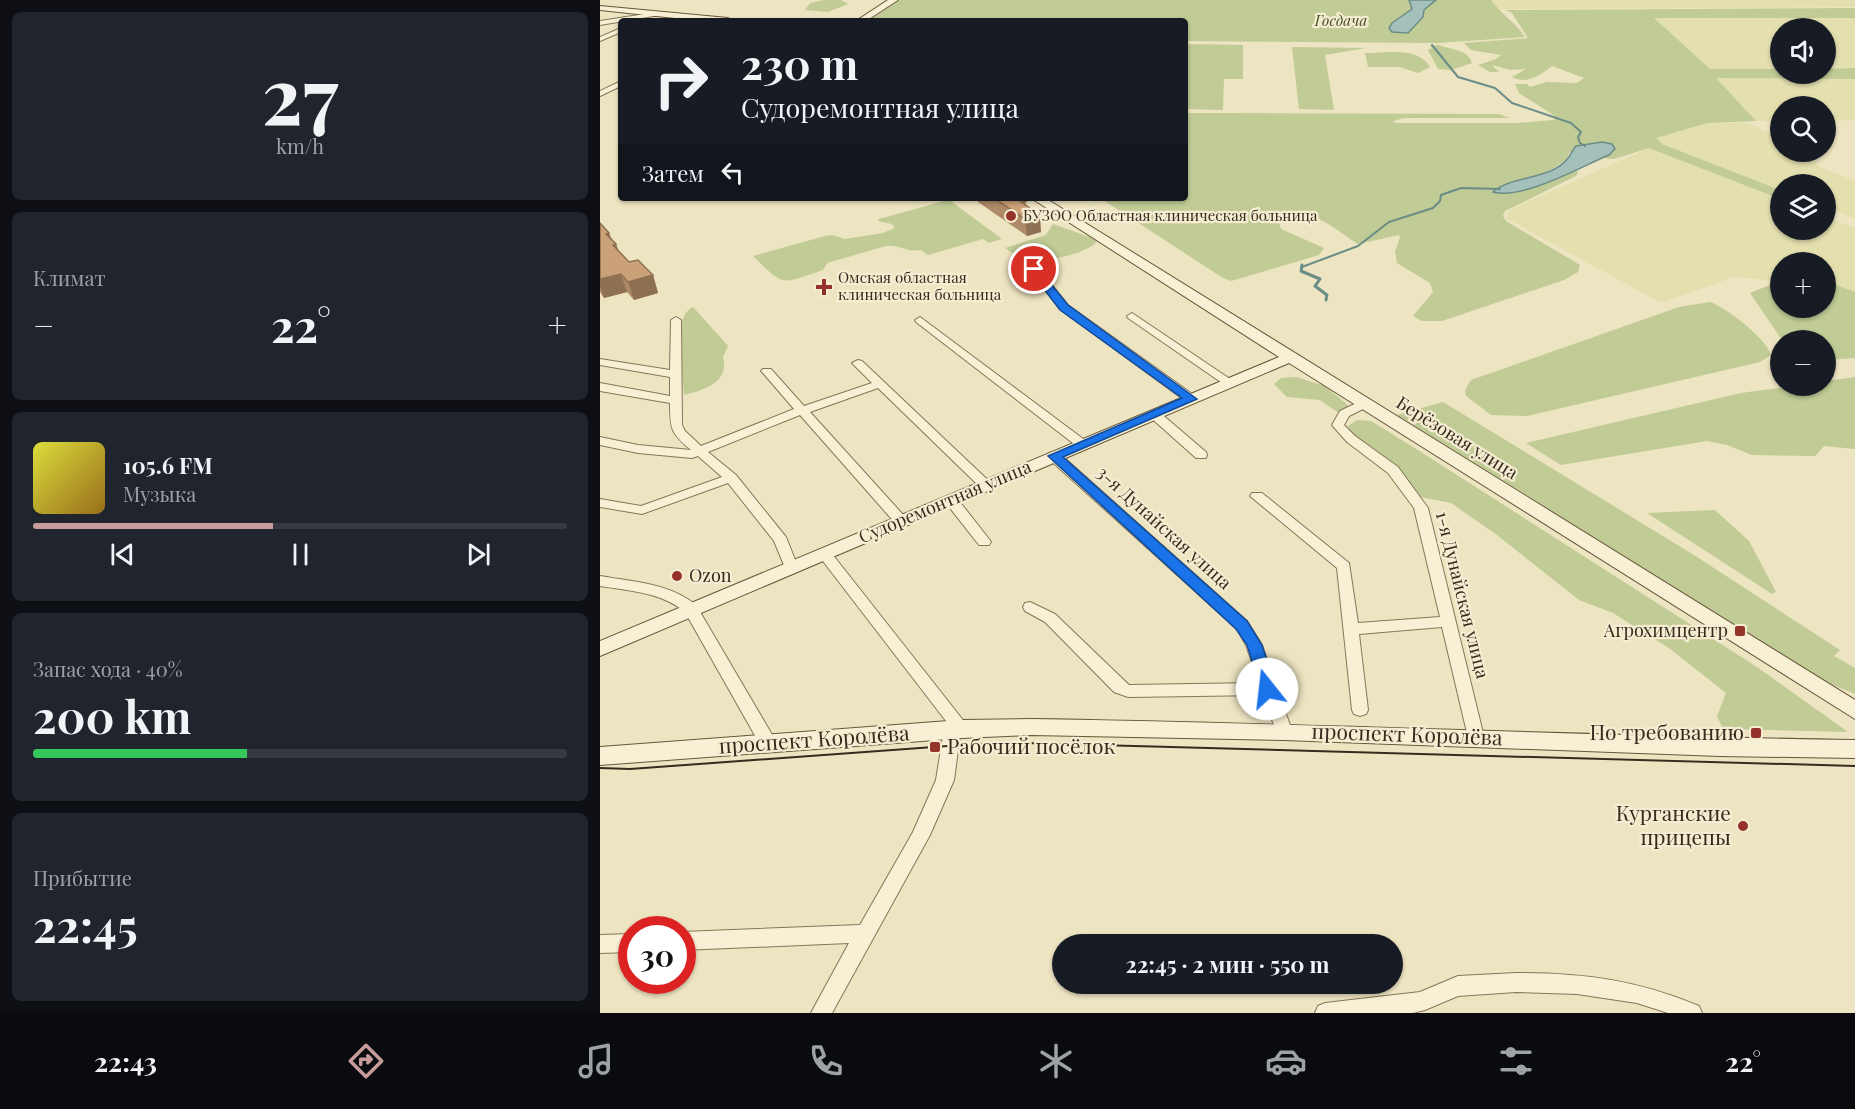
<!DOCTYPE html>
<html lang="ru">
<meta charset="utf-8">
<style>
body{margin:0;font-family:"Playfair Display",serif;background:#20242c;color:#f1f3f6;height:100vh;display:flex;flex-direction:column;font-size:22px;white-space:nowrap}
*{box-sizing:border-box;margin:0}
p{font-size:20px;color:#9ea1a6}
.icon{flex:none;width:33px;height:33px;fill:none;stroke:currentColor;stroke-width:2;stroke-linecap:round;stroke-linejoin:round}
.map{position:relative;flex:1;overflow:hidden}
.details{display:flex;flex-direction:column;gap:12px;padding:12px;background:#0d0f14;width:600px}
.details>*{flex:none}
.top-card{position:absolute;left:18px;top:18px;width:570px;height:183px;border-radius:6px;box-shadow:0 2px 4px #0004;background:#171b24;color:#f1f3f6;overflow:hidden}
.buttons{position:absolute;left:1170px;top:18px;display:grid;gap:12px}
.buttons a{display:grid;place-items:center;width:66px;height:66px;border-radius:50%;background:#171b24;box-shadow:0 2px 4px #0004;font-size:30px}
.speed{position:absolute;left:18px;top:916px;display:flex;gap:12px;font-size:30px;font-weight:700;text-align:center}
.speed>*{display:grid;place-content:center;width:78px;height:78px;border-radius:50%;background:#171b24;box-shadow:0 2px 4px #0004;line-height:1}
.speed .limit{border:9px solid #d22;background:#fff;color:#111}
.pin{position:absolute;display:grid;place-items:center;width:51px;height:51px;color:#fff;margin:-26px;border:3px solid #fff;border-radius:50%;box-shadow:0 2px 6px #0007}
.me{position:absolute;width:66px;margin:-33px;rotate:344deg;stroke-linejoin:round;filter:drop-shadow(0 0 4px #0008)}
.turn{display:flex;align-items:center;gap:21px;height:126px;padding:0 24px;font-size:27px}
.turn .icon{width:78px;height:78px;stroke-width:2.5}
.turn b{display:block;font-size:42px;line-height:51px}
.then{display:flex;align-items:center;height:57px;padding:0 24px;background:#0003;gap:12px;font-size:22px}
.big{font-size:45px;font-weight:700;line-height:1.1}
.details .tile{flex:1;display:flex;flex-direction:column;justify-content:center;gap:9px;min-width:0;padding:0 21px;border-radius:9px;background:#20242c}
.details .dial{align-items:center;gap:0}
.dial b{font-size:78px;line-height:1}
.song{display:flex;align-items:center;gap:18px}
.cover{width:72px;height:72px;border-radius:9px;background:linear-gradient(135deg,hsl(60 70% 55%),hsl(40 70% 35%))}
.played{height:6px;border-radius:3px;background:linear-gradient(90deg,#c89c9a 45%,#363941 45%)}
.keys{display:flex;justify-content:space-around;direction:ltr}
.heat{display:flex;justify-content:space-between;align-items:center;font-size:33px;direction:ltr}
.charge{height:9px;border-radius:4px;background:linear-gradient(90deg,#34c759 40%,#363941 0)}
.trip{position:absolute;left:452px;top:934px;width:351px;height:60px;border-radius:30px;background:#171b24;box-shadow:0 2px 4px #0004;font-weight:700;line-height:60px;text-align:center}
.dock{display:flex;height:96px;justify-content:space-around;align-items:center;background:#090b0e;color:#9ea1a6}
.dock .icon{width:42px;height:42px}
.dock .active{color:#c89c9a}
.dock b{font-size:27px;color:#f1f3f6}
main{display:flex;flex:1;min-height:0}
.map>svg:first-child{display:block}
.farmland{fill:#e3dfaf}
.green{fill:#c0cb95}
.water{fill:#a4c0ba;stroke:#6b8d88;stroke-width:1.5}
.lines{fill:none;stroke-linecap:round;stroke-linejoin:round}
.stream-far1{stroke:#6b8d88;stroke-width:2}
.stream{stroke:#6b8d88;stroke-width:3}
.street-casing{stroke:#867559;stroke-width:2}
.secondary-casing{stroke:#68563c;stroke-width:2}
.street{fill:#f8f0d4;fill-rule:evenodd}
.secondary{fill:#f8f0d4;fill-rule:evenodd}
.tram{stroke:#362b1d;stroke-width:2}
.wall{fill:#af8a66}
.shaded-wall{fill:#8e7153}
.building{fill:#cba177;stroke:#8e7153;stroke-width:1.5}
.route{fill:#1a73e8;stroke:#114b97;stroke-width:1.5}
.poi-dot{fill:#95322a;stroke:#f5edd1;stroke-width:2}
.labels{text-anchor:middle;stroke-width:4.5;stroke-linejoin:round;paint-order:stroke}
.far-park-label{font-size:15px;font-style:italic;fill:#435224;stroke:#f5edd1}
.far-poi-label{font-size:15px;fill:#362b1d;stroke:#f5edd1;text-anchor:start}
.street-label{font-size:18px;fill:#362b1d;stroke:#f5edd1}
.poi-label{font-size:18px;fill:#362b1d;stroke:#f5edd1;text-anchor:start}
.near-poi-label{font-size:21px;fill:#362b1d;stroke:#f5edd1;text-anchor:end}
.near-street-label{font-size:21px;fill:#362b1d;stroke:#f5edd1}
</style>
<main>
<section class="details">
<div class="tile dial"><b>27</b><p>km/h</p></div>
<div class="tile"><p>Климат</p>
<div class="heat"><a>−</a><b class="big">22°</b><a>+</a></div>
</div>
<div class="tile">
<div class="song"><i class="cover"></i><div><b>105.6 FM</b><p>Музыка</p></div></div>
<div class="played"></div>
<div class="keys"><svg class="icon" aria-label="previous" viewBox="0 0 24 24"><path d="M18 5L8 12l10 7zM5 5v14"/></svg><svg class="icon" aria-label="pause" viewBox="0 0 24 24"><path d="M8 5v14M16 5v14"/></svg><svg class="icon" aria-label="next" viewBox="0 0 24 24"><path d="M6 5l10 7-10 7zM19 5v14"/></svg></div>
</div>
<div class="tile"><p>Запас хода · 40%</p><b class="big">200 km</b><div class="charge"></div></div>
<div class="tile"><p>Прибытие</p><b class="big">22:45</b></div>
</section>
<div class="map">
<svg width="1255" height="1013" viewBox="0 0 1255 1013">
<rect width="100%" height="100%" fill="#ede4c1"/>
<path class="farmland" d="M891,0H1255V7L898,9Z
M1053,18H1255V68L1226,69V28H1180V69H1110Z
M1115,78L1255,79V120L1226,121V106H1180V121H1156Z
M1107,123H1149L1180,139V152H1207L1220,167L1255,181V219L1226,207V184H1180V190L1062,144L1055,138Z
M1049,148L1180,199V230H1226V217L1255,228V292L1226,281V262H1180V281L1134,277L1061,303L906,218L908,212L916,207Z"/>
<path class="green" d="M224,0H241L248,4L228,12L205,10L210,3Z
M300,0H891C902,15 914,21 925,37L838,43L585,41V21H268Z
M1255,8V18H1054L1110,69H1180V74H1226V69L1255,68V79L1116,78L1156,121L1107,123L1056,138L1062,144L1180,190V199L1049,148L1014,159L1002,158L1009,155L970,152C962,173 917,181 897,188L893,192L951,180L975,169L978,172L976,176L905,211L903,216L906,221L980,265L978,272L964,280L842,321H822L813,316L833,292L830,283L797,263L795,252L800,237L799,235L758,244C733,229 710,202 679,223L681,229L724,248L719,255L631,281L623,278L500,198H585V113L899,114L910,118H804L793,121L796,123H917L954,120L955,116L919,93L915,84H927L930,87L947,82L977,83L984,78L952,66C941,75 926,85 912,77L926,69L911,70L892,65L899,72H890L878,65L896,59L901,55L871,50L864,43L928,38L912,13L905,10Z
M585,44L643,45V79H624L623,110L585,109Z
M839,45C851,50 868,49 872,63L851,70L838,69L828,50L832,48L829,46Z
M692,47L766,48L725,55L734,110L699,109Z
M765,53C786,53 818,46 830,67L818,73L800,67H768Z
M342,198H361L352,202L402,239L389,243L383,239L328,255L321,250C307,253 300,244 286,246L227,263L223,270C180,284 186,288 153,256L225,236L232,235L245,239L283,233L295,228L292,224L278,221L279,219L344,201Z
M453,224L498,240C488,255 439,264 422,258C416,256 411,252 405,248L446,235Z
M1180,281V308H1226V281L1255,292V358L1226,360V340H1182L1150,293Z
M1110,302C1128,309 1165,337 1171,355L1160,362L927,416L891,415L866,396L865,390L871,380L1079,307Z
M93,307L128,346L123,357C130,382 104,390 84,395C83,373 71,317 93,307Z
M696,377L725,386L750,407L737,412L720,400L687,397L674,384L681,378Z
M1255,377V449L1224,446L1215,456L1152,455L1127,445L1107,441L961,465L926,443L1141,393L1194,386H1226V381Z
M843,402L1094,555L1240,650L1234,656L1255,668V694L1214,677L797,415Z
M757,420L771,421L821,452L1157,667L1248,732L1123,729L1117,716L1126,693L1069,648L1013,613L979,600L897,535L851,503L820,497L753,435L748,426Z
M1115,510L1149,541L1176,592L1172,594L1047,513Z"/>
<path class="water" d="M809,0H836L824,10L823,17L808,33L792,32L789,28L792,23L812,9Z
M1002,142L1012,144L1015,149L1009,155C980,167 923,200 893,192C912,175 952,180 968,158C971,155 972,150 976,146Z"/>
<g class="lines">
<path class="stream-far1" d="M832,45L858,77L895,88L912,103L971,123L981,132L978,137L980,143L985,146
M702,267L758,246L789,222L833,208L840,201L841,195L861,188L900,189"/>
<path class="stream" d="M702,265L701,271L720,279L715,286L727,295L726,300"/>
<g class="street-casing">
<path id="street" d="M58,12L60,15L0,25V21Z
M21,28V32L0,41V37Z
M21,81V86L0,96V91Z
M434,266L438,267L468,305L595,396L597,399L595,402H587L460,309L429,269Z
M532,313L633,381L635,383L633,385H625L528,318L527,316Z
M76,317L81,320L82,425L85,431L101,446L194,409L163,373L161,371L163,369H171L204,406L272,383L252,363L258,360L262,361L393,485L386,489L381,488L278,388L210,412L306,518L308,521L306,524H296L200,415L108,452L136,475L186,537L198,567L196,570H186L174,541L128,483L42,514L0,507V499L41,506L122,477L98,456L92,458L38,453L0,445V437L38,445L91,450C71,433 70,430 70,403L0,391V383L70,396V377L0,365V359L70,370L71,320Z
M320,317L486,441L488,444L486,447H478L316,322L315,320Z
M765,399L771,403L769,406L749,416L744,425L755,436L798,467L828,508L884,737L882,742L876,743L870,742L868,737L842,627L759,634L768,710L766,714L760,716L754,714L752,710L737,568L650,496L652,493H662L749,563L758,623L840,617L814,508L788,473L747,442L732,425L740,411Z
M554,410L558,411L606,452L607,455L606,458H596L550,417L548,414Z
M454,452L459,453L647,621L662,645L692,731L690,736L684,737L678,736L663,695L528,697L514,692L445,622L425,611L423,607L425,603L430,602L455,614L529,685L659,683L646,645L637,629L449,459L448,456L449,453Z
M351,496L356,497L389,539L391,542L389,545H379L346,503L344,500Z
M224,548L229,550L370,729L368,734L360,735L354,780L330,835L232,1013H211L249,943L82,950V932L260,925L313,832L336,780L344,730L349,725L219,556L217,553Z
M0,576C34,582 69,583 96,605L174,738L176,743L174,748L168,750L162,748L85,612C61,592 30,591 0,586Z
M32,934V952L0,953V935Z
M916,973C983,973 1037,980 1099,1006L1102,1013H1068L1037,1003L977,994L916,992L858,996L825,1010L813,1013H715L718,1006L725,1003L820,992L858,976Z"/>
</g>
<g class="secondary-casing">
<path id="secondary" d="M288,0H298L266,21H256Z
M0,6L128,18L132,21H103L0,10Z
M431,198H445L1255,700V719L689,363L0,656V641L679,357Z
M432,719C706,723 981,736 1255,740V758L1120,756L684,740L432,735L362,738L0,765V747L362,720Z"/>
</g>
<use href="#street" class="street"/>
<use href="#secondary" class="secondary"/>
<path class="tram" d="M0,768L30,769L375,744L424,743L1255,766"/>
</g>
<path class="wall" d="M377,198H421L426,201V205L441,232L427,236L378,202Z
M0,223L9,233L12,240L16,244L18,250L29,262L53,275L58,293L34,300L27,292L4,298L0,292Z"/>
<path class="shaded-wall" d="M440,215L441,232L427,236L425,219Z
M9,233L13,245L16,244L22,261L6,234Z
M21,274L27,292L4,298L0,286V279Z
M53,275L58,293L34,300L28,282Z"/>
<path class="building" d="M394,198H421L426,201L421,202L440,215L425,219Z
M0,223L9,233L6,234L16,244L13,245L29,262L38,260L53,275L28,282L21,274L0,279Z"/>
<path class="route" d="M430,267H437L468,305L597,399L463,457L647,621L662,645L676,689L673,693H662L647,645L636,629L448,456L582,398L460,310L430,271Z"/>
<g class="poi-dot">
<circle cx="411" cy="216" r="6"/>
<path d="M221 278h6v6h6v6h-6v6h-6v-6h-6v-6h6z"/>
<circle cx="77" cy="576" r="6"/>
<rect x="1134" y="625" width="12" height="12" rx="3"/>
<rect x="1150" y="727" width="12" height="12" rx="3"/>
<rect x="329" y="741" width="12" height="12" rx="3"/>
<circle cx="1143" cy="826" r="6"/>
</g>
<g class="labels">
<g class="far-park-label">
<text x="741" y="26">Госдача</text>
</g>
<g class="far-poi-label">
<text x="423" y="221">БУЗОО Областная клиническая больница</text>
<text x="238" y="283">Омская областная<tspan x="238" dy="17">клиническая больница</tspan></text>
</g>
<g class="street-label">
<text transform="translate(857 438) rotate(32)" y="6">Берёзовая улица</text>
<text transform="translate(345 502) rotate(-23)" y="6">Судоремонтная улица</text>
<text transform="translate(564 528) rotate(42)" y="6">3-я Дунайская улица</text>
<text transform="translate(862 595) rotate(76)" y="6">1-я Дунайская улица</text>
</g>
<g class="poi-label">
<text x="89" y="582">Ozon</text>
<text x="1128" y="637" text-anchor="end">Агрохимцентр</text>
</g>
<g class="near-poi-label">
<text x="1144" y="740">По требованию</text>
<text x="347" y="754" text-anchor="start">Рабочий посёлок</text>
<text x="1131" y="821">Курганские<tspan x="1131" dy="24">прицепы</tspan></text>
</g>
<g class="near-street-label">
<text transform="translate(807 735) rotate(2)" y="7">проспект Королёва</text>
<text transform="translate(214 740) rotate(-4)" y="7">проспект Королёва</text>
</g>
</g>
</svg>
<div class="buttons">
<a><svg class="icon" aria-label="sound" viewBox="0 0 24 24"><path d="M4 9h4l5-4v14l-5-4H4zM17 9q2 3 0 6"/></svg></a>
<a><svg class="icon" aria-label="search" viewBox="0 0 24 24"><circle cx="10" cy="10" r="6"/><path d="M15 15l6 6"/></svg></a>
<a><svg class="icon" aria-label="layers" viewBox="0 0 24 24"><path d="M12 4l9 5-9 5-9-5zM3 14l9 5 9-5"/></svg></a>
<a>+</a>
<a>−</a>
</div>
<div class="speed"><div class="limit">30</div></div>
<div class="pin" style="left:434px;top:269px;background:#d93025"><svg class="icon" aria-label="arrive" viewBox="0 0 24 24"><path d="M6 21V4h12l-3 4 3 4H6"/></svg></div>
<svg class="me" style="left:667px;top:689px" viewBox="-20 -20 40 40"><circle r="19" fill="#fff"/><path d="M0-13L10 11 0 6-10 11z" fill="#1a73e8"/></svg>
<div class="trip">22:45 · 2 мин · 550 m</div>
<div class="top-card">
<div class="turn"><svg class="icon" aria-label="right" viewBox="0 0 24 24"><path d="M7 20v-9h11M14 6l5 5-5 5"/></svg><div><b>230 m</b>Судоремонтная улица</div></div>
<div class="then">Затем<svg class="icon" aria-label="left" viewBox="0 0 24 24"><path d="M17 20v-9H6M10 6l-5 5 5 5"/></svg></div>
</div>
</div>
</main>
<nav class="dock">
<b>22:43</b>
<svg class="icon active" aria-label="directions" viewBox="0 0 24 24"><path d="M12 3l9 9-9 9-9-9zM9 14v-3h6M13 9l2 2-2 2"/></svg>
<svg class="icon" aria-label="music" viewBox="0 0 24 24"><path d="M9 18V5l10-2v13"/><circle cx="6" cy="18" r="3"/><circle cx="16" cy="16" r="3"/></svg>
<svg class="icon" aria-label="phone" viewBox="0 0 24 24"><path d="M5 4h4l2 5-3 2q2 4 5 5l2-3 5 2v4C11 20 4 13 5 4z"/></svg>
<svg class="icon" aria-label="climate" viewBox="0 0 24 24"><path d="M12 3v18M4 7l16 10M4 17L20 7"/></svg>
<svg class="icon" aria-label="car" viewBox="0 0 24 24"><path d="M5 17H2v-5l4-1 3-4h7l3 4 3 1v5h-3M9 17h6M6 11h13"/><circle cx="7" cy="17" r="2"/><circle cx="17" cy="17" r="2"/></svg>
<svg class="icon" aria-label="filters" viewBox="0 0 24 24"><path d="M4 7h16M4 17h16"/><circle cx="9" cy="7" r="2"/><circle cx="15" cy="17" r="2"/></svg>
<b>22°</b>
</nav>
